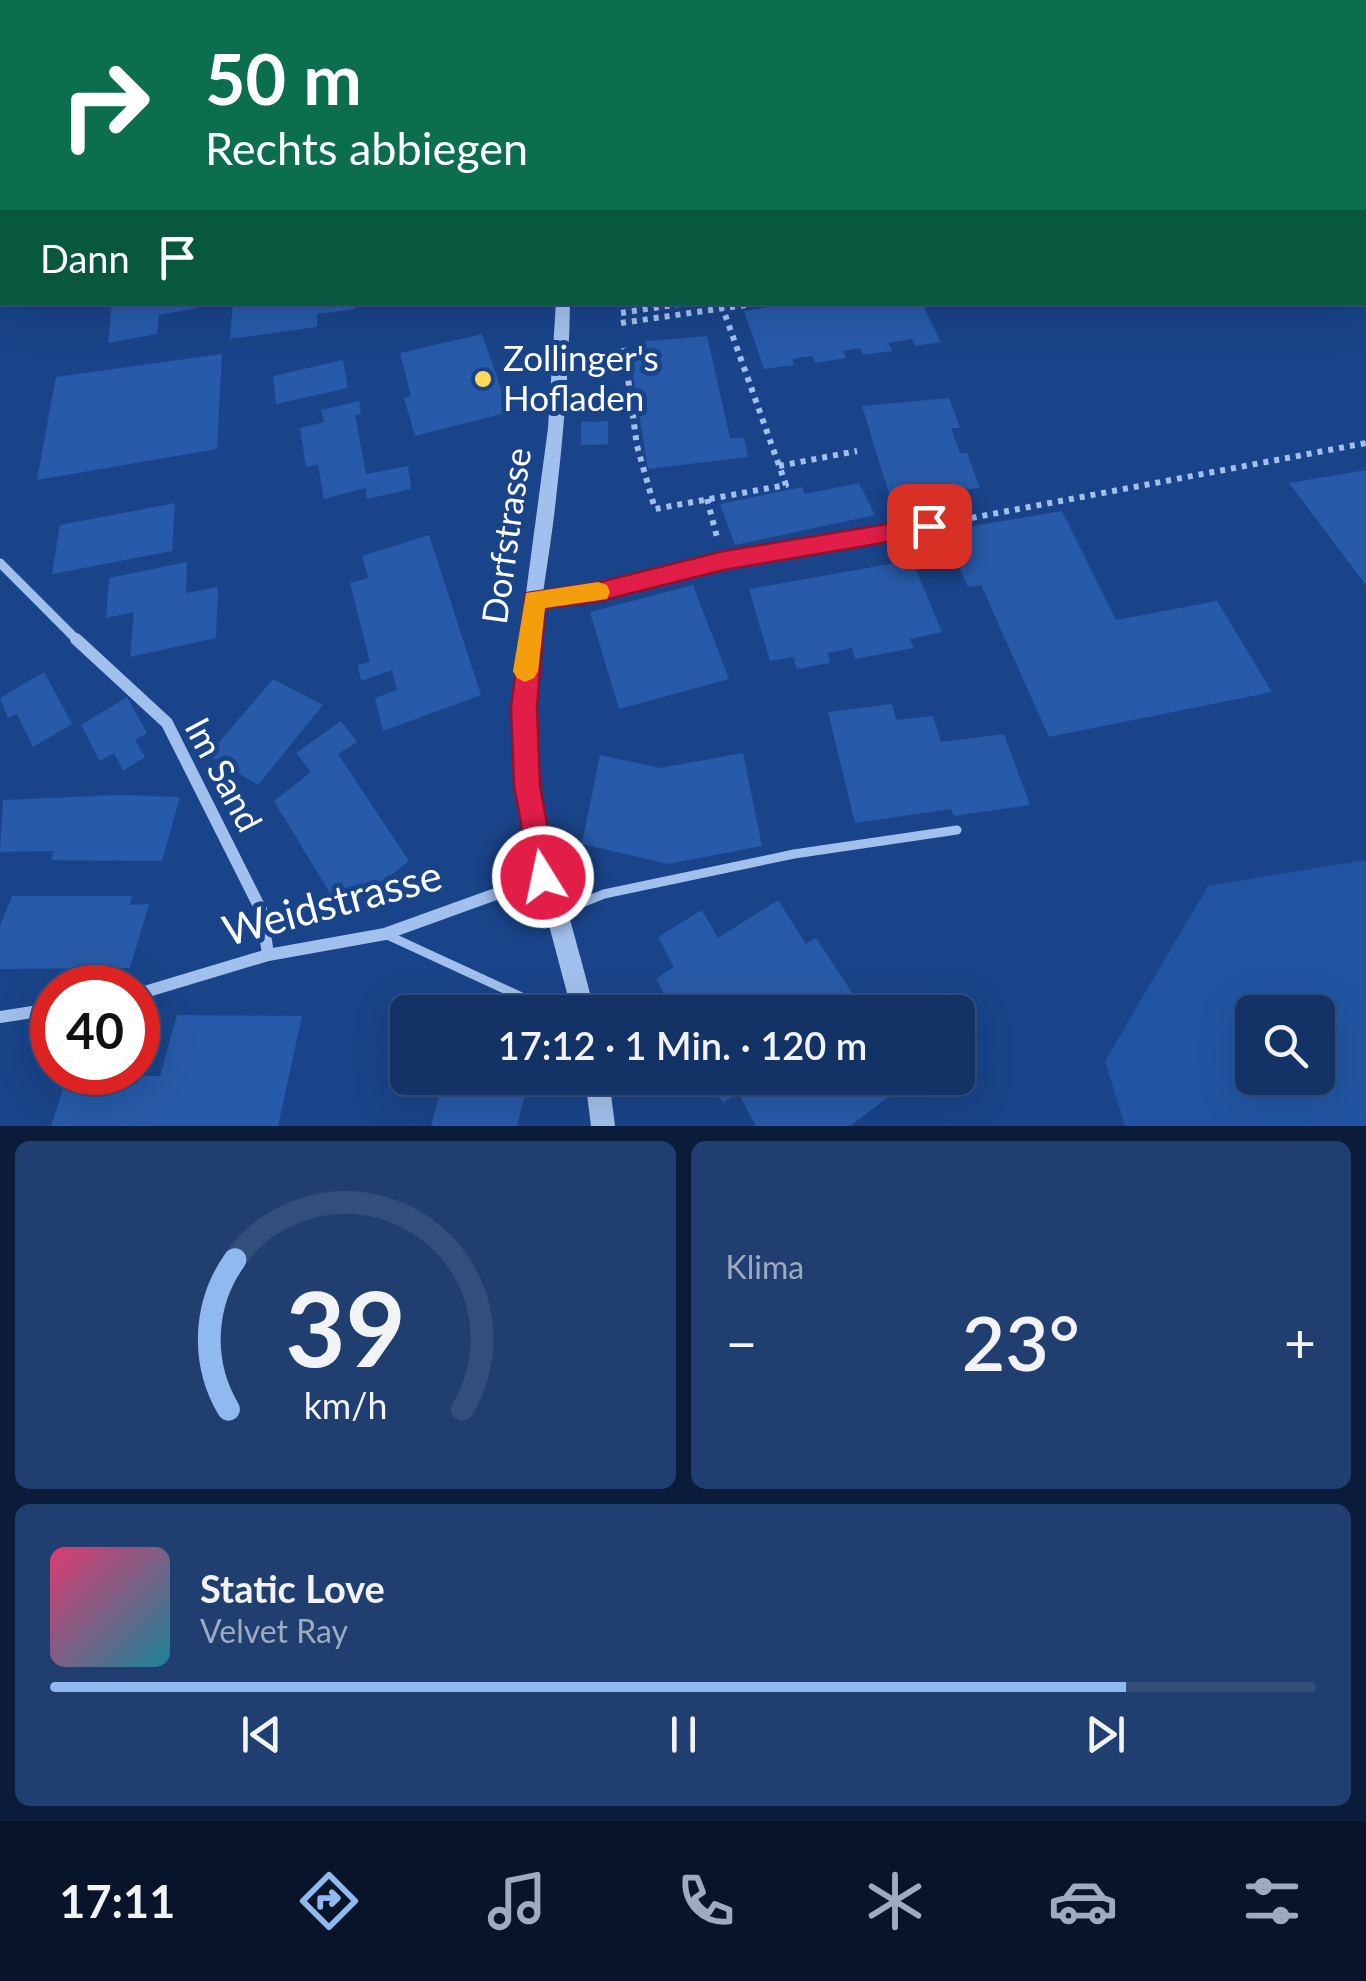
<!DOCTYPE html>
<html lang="de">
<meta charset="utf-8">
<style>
body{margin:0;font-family:Lato,sans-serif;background:#203f70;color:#f1f3f6;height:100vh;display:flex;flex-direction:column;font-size:38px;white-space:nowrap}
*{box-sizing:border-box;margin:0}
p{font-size:32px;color:#9daac0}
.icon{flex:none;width:55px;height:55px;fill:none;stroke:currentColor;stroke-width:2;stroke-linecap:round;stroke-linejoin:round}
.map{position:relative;height:1126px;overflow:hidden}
.drawer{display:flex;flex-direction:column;gap:15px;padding:15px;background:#0a1c39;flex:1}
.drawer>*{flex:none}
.banner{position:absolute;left:0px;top:0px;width:1368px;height:305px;box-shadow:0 10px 40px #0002,0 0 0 2px #324e7b;background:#0b6e4f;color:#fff;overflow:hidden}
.fabs{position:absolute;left:1235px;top:995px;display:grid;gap:20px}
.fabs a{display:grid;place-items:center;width:100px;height:100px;border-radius:15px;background:#133367;box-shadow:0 10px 40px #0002,0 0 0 2px #324e7b;font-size:50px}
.speed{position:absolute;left:30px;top:965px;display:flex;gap:20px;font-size:50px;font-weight:700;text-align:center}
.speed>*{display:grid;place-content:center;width:130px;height:130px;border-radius:50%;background:#133367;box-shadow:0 10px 40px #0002,0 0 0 2px #324e7b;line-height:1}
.speed .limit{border:15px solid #d22;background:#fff;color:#111}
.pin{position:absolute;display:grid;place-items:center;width:85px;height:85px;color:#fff;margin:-42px;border-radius:20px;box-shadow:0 5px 15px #0006}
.me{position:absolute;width:110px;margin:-55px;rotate:350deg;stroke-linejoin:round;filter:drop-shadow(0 0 8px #0008)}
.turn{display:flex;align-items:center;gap:35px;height:210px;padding:0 40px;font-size:45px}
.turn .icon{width:130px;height:130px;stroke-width:2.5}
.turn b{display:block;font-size:70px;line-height:85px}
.then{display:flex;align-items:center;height:95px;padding:0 40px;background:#0003;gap:20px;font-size:38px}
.big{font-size:75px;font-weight:600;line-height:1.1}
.drawer .widget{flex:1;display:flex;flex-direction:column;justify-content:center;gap:15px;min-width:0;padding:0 35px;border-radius:15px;background:#203f70}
.drawer .dial{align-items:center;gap:0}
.dial svg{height:260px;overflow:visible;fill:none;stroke:#324e7b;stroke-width:7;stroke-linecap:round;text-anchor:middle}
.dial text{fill:#f1f3f6;stroke:none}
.song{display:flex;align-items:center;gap:30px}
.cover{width:120px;height:120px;border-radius:15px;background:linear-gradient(135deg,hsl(340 70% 55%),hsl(190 70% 35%))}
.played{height:10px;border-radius:5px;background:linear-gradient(90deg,#90b9f0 85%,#324e7b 85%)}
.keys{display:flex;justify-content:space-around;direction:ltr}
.heat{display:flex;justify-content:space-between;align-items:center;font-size:55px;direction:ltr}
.drawer .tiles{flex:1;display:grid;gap:15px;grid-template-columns:1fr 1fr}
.widget:last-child{grid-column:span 2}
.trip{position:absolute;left:390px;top:995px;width:585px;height:100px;border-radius:15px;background:#133367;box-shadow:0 10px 40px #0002,0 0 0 2px #324e7b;font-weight:600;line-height:100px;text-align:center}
.menu{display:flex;height:160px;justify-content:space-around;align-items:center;background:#081429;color:#9daac0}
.menu .icon{width:70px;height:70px}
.menu .selected{color:#90b9f0}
.menu b{font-size:45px;color:#f1f3f6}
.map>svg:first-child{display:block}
.green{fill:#2155a3;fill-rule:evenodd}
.building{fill:#275aa8}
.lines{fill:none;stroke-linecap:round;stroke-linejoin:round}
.path-far1{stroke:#a2c0ed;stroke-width:4;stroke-dasharray:4 5;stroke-linecap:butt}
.path{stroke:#a2c0ed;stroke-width:6;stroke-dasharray:5 6;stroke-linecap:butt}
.service-far1{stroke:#a2c0ed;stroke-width:6}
.service{stroke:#a2c0ed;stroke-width:9}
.minor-far1{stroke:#a2c0ed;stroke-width:9}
.minor{stroke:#a2c0ed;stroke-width:12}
.tertiary{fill:#a2c0ed;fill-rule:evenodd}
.route{fill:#e11d48;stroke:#92132f;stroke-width:2.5}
.slow{fill:#f59e0b}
.poi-dot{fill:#ffd85e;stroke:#194489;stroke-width:4}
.labels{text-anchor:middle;stroke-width:10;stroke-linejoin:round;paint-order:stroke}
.poi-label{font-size:35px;fill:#fff;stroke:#194489;text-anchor:start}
.street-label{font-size:35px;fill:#fff;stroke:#194489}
.near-street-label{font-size:42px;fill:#fff;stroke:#194489}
</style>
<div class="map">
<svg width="1366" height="1126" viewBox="0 0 1366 1126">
<rect width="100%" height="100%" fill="#194489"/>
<path class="green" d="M1366,860V1126H1125L1105,1061L1208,886ZM1252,1012H1318V1078H1252Z"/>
<path class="building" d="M112,302H197V308L159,315L157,334L108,343Z
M233,302H355V309L317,314V327L230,339Z
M804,302H921L941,342L915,346L912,339L888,343L892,351L863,355L860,348L843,351L846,358L815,363L812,356L792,359L794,365L764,369L744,311Z
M482,334L509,412L415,436L404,398L411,396L400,353Z
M707,336L730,438H744L748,457L648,469L631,362L639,361L636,342Z
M222,354L217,449L37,480L56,377Z
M343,360L348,388L276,404L273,376Z
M949,398L960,428H951L960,453H967L980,488L890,497L862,406Z
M359,401L361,414L355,415L366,474L408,466L411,489L367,499L366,488L324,499L318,464L306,467L300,428L324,422L321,410Z
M608,421V444L581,445V422Z
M1366,470V585L1289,483Z
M859,483L875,515L735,545L720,504L802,487L805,494Z
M175,503L172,551L52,574L60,525Z
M1062,511L1116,620L1217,601L1272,692L1049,737L981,585L968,587L943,531Z
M429,535L481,695L383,731L375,698L397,690L392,670L361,681L358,665L370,662L350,583L368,578L362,556Z
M912,560L942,632L910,639L914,648L855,659L852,648L828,653L830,663L797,669L793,657L770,661L749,589Z
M187,562L186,593L218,587L216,638L130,657L134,612L106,618L109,578Z
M693,585L729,679L619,709L590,612Z
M44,672L72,724L33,747L17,714L8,718L0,698Z
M273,679L323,705L258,785L208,755Z
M127,697L147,733L135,740L145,757L123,771L114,753L100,761L81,725Z
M892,704L896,720L933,716L941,742L1004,734L1030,805L954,816L951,809L855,823L828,712Z
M341,721L357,742L338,754L409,861L342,913L274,801L311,772L296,753Z
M743,753L762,846L668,864L582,844L600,755L660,768Z
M117,795L180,797L162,861L51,860L54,851L0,852L3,800Z
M12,896H132L130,905L149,904L130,968L0,969V926Z
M778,900L806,944L816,938L865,1012H674L656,979L674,967L658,937L702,910L718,938Z
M177,1015L302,1016L278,1126H51L67,1076H160Z
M444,1078H529L517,1126H431Z
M709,1078H907L910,1081L850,1126H756L738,1093L723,1103Z"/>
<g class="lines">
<path class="path-far1" d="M898,0L905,2"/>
<path class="path" d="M621,313L692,302
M621,323L766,302
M624,348L637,446L655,509L786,485L723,309
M779,466L857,451
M707,499L718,541
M950,522L1366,443"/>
<path class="service-far1" d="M534,600L596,592L724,560L929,526"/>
<path class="service" d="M562,911L604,894L794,854L957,830
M385,934L539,1005L575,998"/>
<path class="minor-far1" d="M0,563L79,642"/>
<path class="minor" d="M76,639L167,723L262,912L268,955
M138,994L268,955L385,934L543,877
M0,1017L52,1009"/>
<path class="tertiary" d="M556,302H570C569,377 562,450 553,524C545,584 533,645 534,706C535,813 569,910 595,1012H572L532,861L515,746L516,668L548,428Z
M585,1078H609L615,1126H591Z"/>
</g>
<path class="route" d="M929,517L940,526L929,535L724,570L596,602L545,608L537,707L540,786L557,877L553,887L543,891L533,887L514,786L511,707L526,593L596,583L724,551Z"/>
<path class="slow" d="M598,582L607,585L610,592L607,599L545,608L538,671L534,678L525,682L517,678L513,671L526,593Z"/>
<circle class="poi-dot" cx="483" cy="379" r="10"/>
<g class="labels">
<g class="poi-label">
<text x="503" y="371">Zollinger's<tspan x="503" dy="40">Hofladen</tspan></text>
</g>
<g class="street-label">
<text transform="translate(507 536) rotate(-82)" y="12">Dorfstrasse</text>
<text transform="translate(223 775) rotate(62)" y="12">Im Sand</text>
</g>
<g class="near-street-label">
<text transform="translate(332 903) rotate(-15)" y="15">Weidstrasse</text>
</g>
</g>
</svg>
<div class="fabs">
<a><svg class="icon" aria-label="search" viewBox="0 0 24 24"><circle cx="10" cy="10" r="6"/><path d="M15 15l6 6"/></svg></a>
</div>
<div class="speed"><div class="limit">40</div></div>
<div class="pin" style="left:929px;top:526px;background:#d93025"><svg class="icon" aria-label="arrive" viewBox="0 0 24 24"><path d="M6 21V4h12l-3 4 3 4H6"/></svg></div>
<svg class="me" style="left:543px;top:877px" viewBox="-20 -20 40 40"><circle r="17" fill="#e11d48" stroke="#fff" stroke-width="3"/><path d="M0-11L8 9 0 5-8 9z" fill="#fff"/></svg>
<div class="trip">17:12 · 1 Min. · 120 m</div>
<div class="banner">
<div class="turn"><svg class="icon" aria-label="right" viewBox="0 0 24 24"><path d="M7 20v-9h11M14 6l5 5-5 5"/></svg><div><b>50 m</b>Rechts abbiegen</div></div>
<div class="then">Dann<svg class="icon" aria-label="arrive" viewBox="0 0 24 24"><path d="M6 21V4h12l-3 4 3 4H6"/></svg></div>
</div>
</div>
<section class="drawer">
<div class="tiles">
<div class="widget dial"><svg viewBox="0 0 100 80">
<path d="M14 69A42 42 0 1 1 86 69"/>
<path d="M14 69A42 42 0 0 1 16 23" stroke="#90b9f0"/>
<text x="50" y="56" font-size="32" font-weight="700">39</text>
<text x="50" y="72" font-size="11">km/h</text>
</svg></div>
<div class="widget"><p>Klima</p>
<div class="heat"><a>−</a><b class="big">23°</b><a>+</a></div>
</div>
<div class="widget">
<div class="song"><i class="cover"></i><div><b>Static Love</b><p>Velvet Ray</p></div></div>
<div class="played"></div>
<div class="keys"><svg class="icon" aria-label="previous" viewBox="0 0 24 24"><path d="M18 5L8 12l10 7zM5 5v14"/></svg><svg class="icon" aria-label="pause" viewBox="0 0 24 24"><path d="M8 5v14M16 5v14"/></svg><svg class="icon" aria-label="next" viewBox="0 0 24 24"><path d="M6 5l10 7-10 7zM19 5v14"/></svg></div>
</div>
</div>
</section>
<nav class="menu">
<b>17:11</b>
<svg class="icon selected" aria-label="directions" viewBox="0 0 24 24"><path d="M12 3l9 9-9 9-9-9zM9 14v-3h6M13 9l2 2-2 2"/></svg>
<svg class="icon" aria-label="music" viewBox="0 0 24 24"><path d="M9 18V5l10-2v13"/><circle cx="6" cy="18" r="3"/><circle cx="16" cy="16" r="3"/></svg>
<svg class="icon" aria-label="phone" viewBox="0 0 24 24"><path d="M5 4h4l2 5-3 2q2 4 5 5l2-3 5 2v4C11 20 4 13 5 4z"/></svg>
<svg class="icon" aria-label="climate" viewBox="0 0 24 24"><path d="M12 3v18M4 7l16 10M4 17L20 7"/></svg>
<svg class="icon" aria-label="car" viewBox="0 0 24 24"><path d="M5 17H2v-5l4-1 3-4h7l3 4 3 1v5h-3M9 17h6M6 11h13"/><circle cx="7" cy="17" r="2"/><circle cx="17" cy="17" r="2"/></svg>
<svg class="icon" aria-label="filters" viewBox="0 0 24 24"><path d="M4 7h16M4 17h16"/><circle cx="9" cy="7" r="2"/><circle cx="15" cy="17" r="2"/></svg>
</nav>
